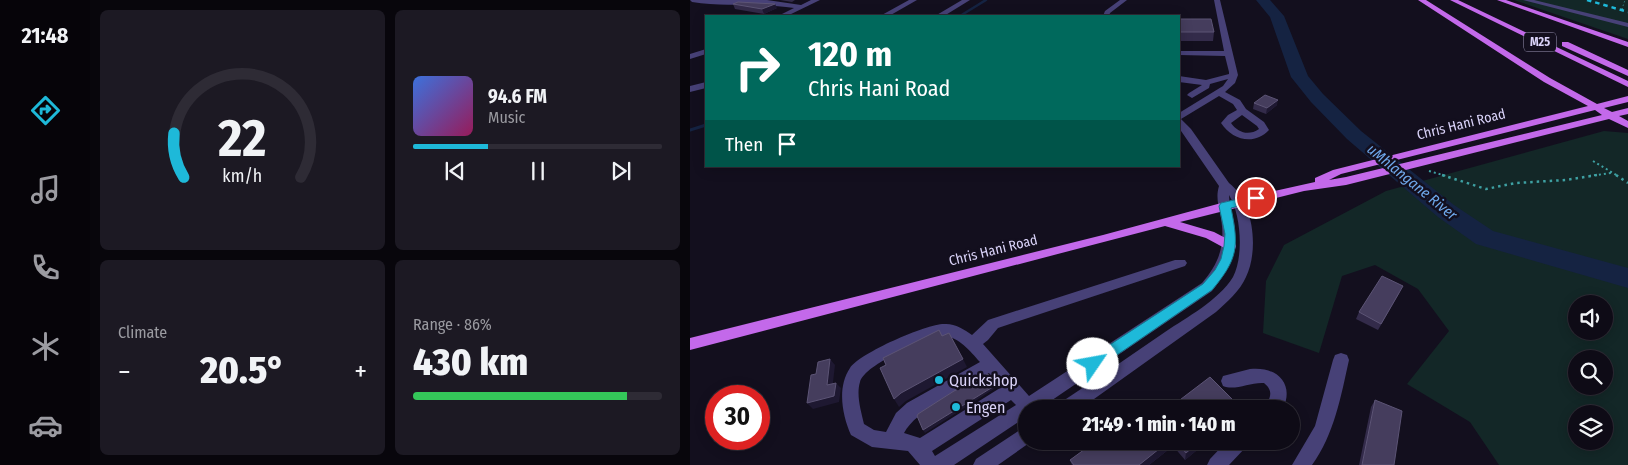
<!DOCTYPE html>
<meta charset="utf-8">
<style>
body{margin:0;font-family:"Fira Sans Condensed",sans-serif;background:#1c1923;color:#f1f3f6;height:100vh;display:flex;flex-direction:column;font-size:19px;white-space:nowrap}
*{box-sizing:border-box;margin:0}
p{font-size:16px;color:#9b9ba1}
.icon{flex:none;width:28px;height:28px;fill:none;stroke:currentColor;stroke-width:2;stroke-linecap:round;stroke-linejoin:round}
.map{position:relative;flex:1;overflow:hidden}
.drawer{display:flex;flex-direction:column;gap:10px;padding:10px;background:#08060c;width:600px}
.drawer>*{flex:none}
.banner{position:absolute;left:15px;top:15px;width:475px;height:152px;border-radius:0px;box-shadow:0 2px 12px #0003,0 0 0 1px #2e2b35;background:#00695c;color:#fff;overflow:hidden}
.tools{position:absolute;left:878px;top:295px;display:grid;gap:10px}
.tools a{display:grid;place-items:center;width:45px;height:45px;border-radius:50%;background:#0e0b16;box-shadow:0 2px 12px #0003,0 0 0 1px #2e2b35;font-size:25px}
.speed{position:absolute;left:15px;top:385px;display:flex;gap:10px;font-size:25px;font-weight:700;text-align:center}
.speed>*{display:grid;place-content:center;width:65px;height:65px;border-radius:50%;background:#0e0b16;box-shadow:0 2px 12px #0003,0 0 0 1px #2e2b35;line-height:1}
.speed .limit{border:8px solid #d22;background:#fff;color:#111}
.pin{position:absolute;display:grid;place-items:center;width:42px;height:42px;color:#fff;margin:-21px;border:2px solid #fff;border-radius:50%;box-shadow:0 1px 5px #0007}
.me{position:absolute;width:55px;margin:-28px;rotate:57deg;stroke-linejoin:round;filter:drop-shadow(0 0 4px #0008)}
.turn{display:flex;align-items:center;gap:18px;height:105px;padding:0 20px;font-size:22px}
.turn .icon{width:65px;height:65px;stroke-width:2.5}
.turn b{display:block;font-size:35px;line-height:42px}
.then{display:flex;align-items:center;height:48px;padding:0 20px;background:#0003;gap:10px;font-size:19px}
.big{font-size:38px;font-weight:800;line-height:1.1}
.drawer .widget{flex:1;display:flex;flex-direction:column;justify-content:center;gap:8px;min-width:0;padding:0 18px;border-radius:8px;background:#1c1923}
.drawer .dial{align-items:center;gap:0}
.dial svg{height:130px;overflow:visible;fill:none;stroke:#2e2b35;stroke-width:7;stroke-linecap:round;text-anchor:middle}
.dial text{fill:#f1f3f6;stroke:none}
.song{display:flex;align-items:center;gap:15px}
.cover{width:60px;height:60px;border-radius:8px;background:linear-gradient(135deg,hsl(220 70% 55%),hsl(330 70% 35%))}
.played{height:5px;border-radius:2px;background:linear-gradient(90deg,#1eb9d9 30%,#2e2b35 30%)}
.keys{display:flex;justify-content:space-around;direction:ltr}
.heat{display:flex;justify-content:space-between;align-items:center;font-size:28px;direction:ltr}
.charge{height:8px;border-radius:4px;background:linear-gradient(90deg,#34c759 86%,#2e2b35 0)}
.drawer .tiles{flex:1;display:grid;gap:10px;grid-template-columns:repeat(2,1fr)}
.trip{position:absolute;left:328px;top:400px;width:282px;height:50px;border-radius:25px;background:#0e0b16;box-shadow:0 2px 12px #0003,0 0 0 1px #2e2b35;font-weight:800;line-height:50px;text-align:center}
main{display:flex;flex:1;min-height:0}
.tab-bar{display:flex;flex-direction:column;width:90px;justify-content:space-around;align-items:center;background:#060409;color:#9b9ba1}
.tab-bar .icon{width:35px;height:35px}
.tab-bar .active{color:#1eb9d9}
.tab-bar b{font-size:22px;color:#f1f3f6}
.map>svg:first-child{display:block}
.green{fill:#132727;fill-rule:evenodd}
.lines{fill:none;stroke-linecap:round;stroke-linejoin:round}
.stream-far1{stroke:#152342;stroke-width:2.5}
.stream{stroke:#152342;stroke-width:3}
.river{fill:#152342;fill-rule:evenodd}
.path-far2{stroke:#3ea0a2;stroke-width:1;stroke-dasharray:1 2.5;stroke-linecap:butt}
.path-far1{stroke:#3ea0a2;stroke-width:2;stroke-dasharray:2 3;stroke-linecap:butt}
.path{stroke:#3ea0a2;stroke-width:2.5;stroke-dasharray:2.5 4;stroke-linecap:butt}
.minor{fill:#474177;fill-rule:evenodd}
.major{fill:#c369ea;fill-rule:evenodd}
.rail{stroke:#1eb9d9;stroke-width:2.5;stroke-dasharray:4.5 4;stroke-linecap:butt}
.wall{fill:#332b4a}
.shaded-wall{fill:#1e1831}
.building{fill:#453d5d;stroke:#5c5475}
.route{fill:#1eb9d9;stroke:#14788d}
.poi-dot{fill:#1eb9d9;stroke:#130f1e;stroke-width:2}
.labels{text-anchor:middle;stroke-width:5;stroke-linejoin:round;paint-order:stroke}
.shield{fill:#130f1e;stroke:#9e98b7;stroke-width:1}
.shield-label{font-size:12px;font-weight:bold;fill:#dad3f9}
.street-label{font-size:14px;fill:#dad3f9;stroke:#130f1e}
.water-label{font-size:15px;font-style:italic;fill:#6fa8eb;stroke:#130f1e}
.near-poi-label{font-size:16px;fill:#dad3f9;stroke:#130f1e;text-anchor:start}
</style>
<main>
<nav class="tab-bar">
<b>21:48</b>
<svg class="icon active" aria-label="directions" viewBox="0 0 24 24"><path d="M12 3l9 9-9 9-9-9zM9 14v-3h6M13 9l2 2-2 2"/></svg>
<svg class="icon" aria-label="music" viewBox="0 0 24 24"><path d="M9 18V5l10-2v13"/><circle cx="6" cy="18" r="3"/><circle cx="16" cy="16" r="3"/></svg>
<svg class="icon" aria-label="phone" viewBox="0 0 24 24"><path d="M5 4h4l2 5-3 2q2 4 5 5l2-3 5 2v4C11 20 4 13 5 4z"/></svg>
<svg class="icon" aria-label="climate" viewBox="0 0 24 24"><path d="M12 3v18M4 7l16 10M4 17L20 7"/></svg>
<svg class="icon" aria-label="car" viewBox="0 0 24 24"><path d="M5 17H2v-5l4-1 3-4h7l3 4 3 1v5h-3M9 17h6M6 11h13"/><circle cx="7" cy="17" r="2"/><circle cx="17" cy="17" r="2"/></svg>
</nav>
<section class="drawer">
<div class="tiles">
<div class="widget dial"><svg viewBox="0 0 100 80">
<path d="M14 69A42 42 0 1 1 86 69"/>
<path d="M14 69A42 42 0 0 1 8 42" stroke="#1eb9d9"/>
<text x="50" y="56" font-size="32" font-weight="700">22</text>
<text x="50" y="72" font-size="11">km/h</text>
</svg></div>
<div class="widget">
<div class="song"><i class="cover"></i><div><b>94.6 FM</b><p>Music</p></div></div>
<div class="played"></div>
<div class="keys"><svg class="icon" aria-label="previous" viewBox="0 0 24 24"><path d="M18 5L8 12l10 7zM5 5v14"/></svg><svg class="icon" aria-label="pause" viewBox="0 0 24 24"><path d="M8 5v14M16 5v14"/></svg><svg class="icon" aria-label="next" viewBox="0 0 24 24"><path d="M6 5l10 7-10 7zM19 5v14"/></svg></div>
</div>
<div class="widget"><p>Climate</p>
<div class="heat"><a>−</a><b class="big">20.5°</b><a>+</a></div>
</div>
<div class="widget"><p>Range · 86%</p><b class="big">430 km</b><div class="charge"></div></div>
</div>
</section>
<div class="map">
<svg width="938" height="465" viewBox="0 0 938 465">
<rect width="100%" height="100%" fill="#130f1e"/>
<path class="green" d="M824,0H938V39Z
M914,131L938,133V465H809L780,422L717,384L759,331L728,289L685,265L652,276L629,353L573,333L576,281L594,245L696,191ZM886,304H914V331H886ZM886,359H914V386H886ZM886,414H914V441H886Z"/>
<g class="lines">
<path class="stream-far1" d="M270,16L296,0"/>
<path class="stream" d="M0,130L16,125"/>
<path class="river" d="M566,0H580L594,16L618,76L633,94L671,131L764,205L803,231L938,268V288L786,244L748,217L657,139L621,102L601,77L580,17Z"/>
<path class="path-far2" d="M932,9L935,0"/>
<path class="path-far1" d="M903,161L928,176
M739,171L756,176
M899,176L921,173"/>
<path class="path" d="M752,175L796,189L826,183L876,180L907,175
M926,175L938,183"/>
<path class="minor" d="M0,0H77L111,5L121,0H130L97,16H88L104,8C70,3 36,7 2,2Z
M219,0H227L199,16H190Z
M272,0H280L254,16H245Z
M430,0H437L420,13L419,16H413L415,11Z
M524,0H530L548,75L545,83L535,92L550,100L556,109L574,122L579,130C564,146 542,140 531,123L538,115L547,110L543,104L529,96L491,119L501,129L539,183C564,202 569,250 556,277C550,291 537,302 526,312L390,409H368L370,403C405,380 440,356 475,332C497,317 528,301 543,277C554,256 551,214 539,195C539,204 542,213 544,222C549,249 539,270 522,291L349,409H336V417L264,465H230L218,451L182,447L161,435C152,415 147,387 160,368C170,353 236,324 254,324C264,323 274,329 282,335L298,320L485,260H495L497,263L495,266L308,328L298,340L293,344L339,396L512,283C531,261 536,242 530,213C528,204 526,196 529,186L489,128V113L533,86L538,79L520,84L519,88L502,98L497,95L499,93L512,85L489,82V76L516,80L539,74V72L535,56L489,55V51H534ZM552,115L567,126L569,129C559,136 548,133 541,123ZM254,336C269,337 280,351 290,362L217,403L206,413L196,432L184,430L174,424C171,411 166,395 170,382C175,364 236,338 254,336ZM299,373L310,388L230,438L214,433C226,410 275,387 299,373ZM321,400L326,405L245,456L242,451Z
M833,0H844L938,23V27Z
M16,49V54L0,59V54Z
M16,82V88L0,92V86Z
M651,353L657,355L659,360C651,396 644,435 622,465H602L625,426L643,360L645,355Z
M560,369C586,366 605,383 593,409H575C579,398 585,392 574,383C560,382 545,391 533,386L531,381L533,376Z
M336,426V441H342L308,465H283L286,459Z
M537,441H559L556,447L539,465H517L520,459Z"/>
<path class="major" d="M728,0H736L860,78L907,104L938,96V102L914,108L922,112L938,108V114L929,116L938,121V128L919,119L656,185L614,191L490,222L524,232L545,243L546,246L545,249L540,251L516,238L475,226L0,350V338L413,235L535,202L625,182V178L643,170L898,106L854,82ZM905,110L912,115L656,177L639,180L651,174Z
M760,0H768L938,81V87Z
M807,0H816L938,42V47Z
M872,42H878L938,70V76L872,46Z"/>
<path class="rail" d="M897,0L938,12"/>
</g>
<path class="wall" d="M90,0H105L102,2Z
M43,4L87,8L74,14L45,9Z
M489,19L524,32L523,41H489Z
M489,47L490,65V74H489Z
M564,103L587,105L576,114L563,109Z
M710,292L688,330L666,319L669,312Z
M685,400L704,465H669L681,407Z
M406,441H518L495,460L483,446L459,465H382L380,460Z"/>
<path class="shaded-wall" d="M85,4L87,8L74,14L72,9Z
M588,100L587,105L576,114L577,108Z
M140,359L145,365L142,391L137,385Z
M273,359L277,367L216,401L209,407L204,399L211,393Z
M146,383L151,388L149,402L123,409L117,403Z
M306,385L307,387L235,433L233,430Z
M479,441H483V446L459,465H449Z
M510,441H518L495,460L496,453Z"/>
<path class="building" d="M48,2L85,4L72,9L43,4Z
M489,19H521L524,32H489Z
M489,47L490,65H489Z
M575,95L588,100L577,108L564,103Z
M692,276L713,286L691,324L669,312Z
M249,330L252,336L259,333L273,359L211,393L204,399L190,368L196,365L193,358Z
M140,359L137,385L146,383L144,396L117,403L121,375L126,374L128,362Z
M298,374L306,385L233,430L227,416L228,414L264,391Z
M520,377L550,407L548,409H478Z
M685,400L712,411L704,465H672Z
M406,441H479L449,465H384L380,460Z
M486,441H510L496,453Z"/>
<path class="route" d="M566,195L571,198L570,201L541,208C549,247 548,259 522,290L408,368L403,370L398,368L396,364L398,359L513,284L525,270L531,259L534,246L535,234L529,206L531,203Z"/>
<g class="poi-dot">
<circle cx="249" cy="380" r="5"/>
<circle cx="266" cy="407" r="5"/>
</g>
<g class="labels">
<rect class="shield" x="834" y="32.5" width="32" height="19" rx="4"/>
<g class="shield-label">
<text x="850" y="46">M25</text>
</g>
<g class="street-label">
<text transform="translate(771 124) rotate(-14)" y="5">Chris Hani Road</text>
<text transform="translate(303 250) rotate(-14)" y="5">Chris Hani Road</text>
</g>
<g class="water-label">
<text transform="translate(722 182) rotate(39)" y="5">uMhlangane River</text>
</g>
<g class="near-poi-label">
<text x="259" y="386">Quickshop</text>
<text x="276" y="413">Engen</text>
</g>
</g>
</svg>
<div class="tools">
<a><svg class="icon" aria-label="sound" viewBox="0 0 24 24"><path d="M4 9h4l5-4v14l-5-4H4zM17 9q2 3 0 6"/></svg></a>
<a><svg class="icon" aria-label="search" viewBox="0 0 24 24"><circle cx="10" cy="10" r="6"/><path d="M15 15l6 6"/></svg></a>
<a><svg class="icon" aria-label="layers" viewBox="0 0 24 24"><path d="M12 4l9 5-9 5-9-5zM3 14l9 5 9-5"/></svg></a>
</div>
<div class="speed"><div class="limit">30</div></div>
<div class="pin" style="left:566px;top:198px;background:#d93025"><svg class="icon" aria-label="arrive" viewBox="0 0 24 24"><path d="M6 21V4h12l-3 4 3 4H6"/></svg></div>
<svg class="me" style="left:403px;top:364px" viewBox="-20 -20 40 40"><circle r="19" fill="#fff"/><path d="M0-13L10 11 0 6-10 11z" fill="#1eb9d9"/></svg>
<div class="trip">21:49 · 1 min · 140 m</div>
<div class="banner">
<div class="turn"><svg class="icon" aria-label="right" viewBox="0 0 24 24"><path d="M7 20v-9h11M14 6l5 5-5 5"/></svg><div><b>120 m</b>Chris Hani Road</div></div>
<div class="then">Then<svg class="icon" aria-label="arrive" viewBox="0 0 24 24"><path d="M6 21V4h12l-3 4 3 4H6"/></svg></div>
</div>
</div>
</main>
